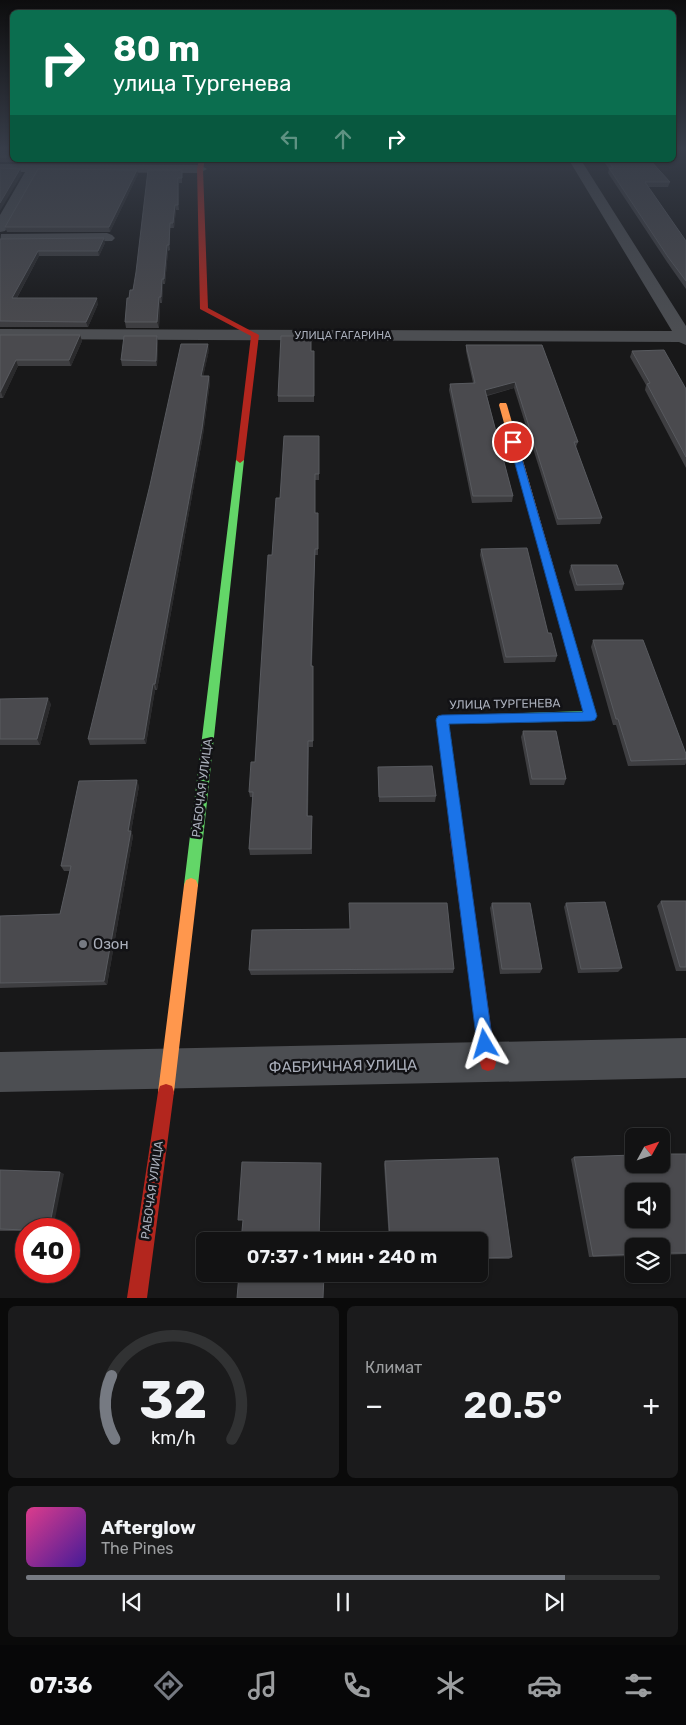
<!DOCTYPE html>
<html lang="ru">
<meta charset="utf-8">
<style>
body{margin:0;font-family:Rubik,sans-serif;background:#1b1b1c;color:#f1f3f6;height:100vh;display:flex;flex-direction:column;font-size:19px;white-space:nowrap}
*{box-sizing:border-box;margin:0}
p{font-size:16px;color:#9c9ea0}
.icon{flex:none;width:28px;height:28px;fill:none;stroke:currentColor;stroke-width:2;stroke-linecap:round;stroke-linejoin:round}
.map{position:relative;height:1298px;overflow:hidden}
.drawer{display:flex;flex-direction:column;gap:8px;padding:8px;background:#0a0a0a;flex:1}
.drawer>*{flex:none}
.top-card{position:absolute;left:10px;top:10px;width:666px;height:152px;border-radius:8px;box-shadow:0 1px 4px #0004,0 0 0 1px #313233;background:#0b6e4f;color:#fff;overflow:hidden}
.needle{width:32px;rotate:50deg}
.controls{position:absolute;left:625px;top:1128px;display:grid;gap:10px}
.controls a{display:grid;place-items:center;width:45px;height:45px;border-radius:8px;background:#121213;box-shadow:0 1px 4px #0004,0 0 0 1px #313233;font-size:25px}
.speed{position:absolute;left:15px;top:1218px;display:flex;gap:10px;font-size:25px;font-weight:700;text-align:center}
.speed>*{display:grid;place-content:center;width:65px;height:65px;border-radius:50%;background:#121213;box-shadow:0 1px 4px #0004,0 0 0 1px #313233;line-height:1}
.speed .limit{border:8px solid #d22;background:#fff;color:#111}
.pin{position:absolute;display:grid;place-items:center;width:42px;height:42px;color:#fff;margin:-21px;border:2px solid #fff;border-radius:50%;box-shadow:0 1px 5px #0007}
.me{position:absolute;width:55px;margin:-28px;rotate:353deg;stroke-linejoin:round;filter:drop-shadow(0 0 4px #0008)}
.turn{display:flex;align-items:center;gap:18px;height:105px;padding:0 20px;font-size:22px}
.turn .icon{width:65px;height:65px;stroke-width:2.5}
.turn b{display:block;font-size:35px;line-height:42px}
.lanes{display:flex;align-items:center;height:48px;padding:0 20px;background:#0003;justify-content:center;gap:25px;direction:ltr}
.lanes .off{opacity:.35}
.big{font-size:38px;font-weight:600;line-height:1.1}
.drawer .tile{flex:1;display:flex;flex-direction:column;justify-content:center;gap:8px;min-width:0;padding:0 18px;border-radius:8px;background:#1b1b1c}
.drawer .dial{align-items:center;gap:0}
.dial svg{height:130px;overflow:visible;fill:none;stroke:#313233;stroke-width:7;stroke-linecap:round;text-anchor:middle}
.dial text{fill:#f1f3f6;stroke:none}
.song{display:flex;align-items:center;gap:15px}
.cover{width:60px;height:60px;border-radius:8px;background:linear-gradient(135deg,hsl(330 70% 55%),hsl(260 70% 35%))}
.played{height:5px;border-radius:2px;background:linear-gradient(90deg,#767a82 85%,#313233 85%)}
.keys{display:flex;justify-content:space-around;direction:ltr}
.heat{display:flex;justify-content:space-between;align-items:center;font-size:28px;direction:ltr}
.drawer .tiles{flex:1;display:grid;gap:8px;grid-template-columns:1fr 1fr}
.tile:last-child{grid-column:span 2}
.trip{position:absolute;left:196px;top:1232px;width:292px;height:50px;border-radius:8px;background:#121213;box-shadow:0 1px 4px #0004,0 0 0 1px #313233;font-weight:600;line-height:50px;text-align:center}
.dock{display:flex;height:80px;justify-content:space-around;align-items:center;background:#070708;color:#9c9ea0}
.dock .icon{width:35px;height:35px}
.dock .current{color:#767a82}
.dock b{font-size:22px;color:#f1f3f6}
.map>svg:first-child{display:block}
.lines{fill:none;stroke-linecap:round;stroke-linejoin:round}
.street{fill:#4c4e52;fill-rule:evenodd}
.fast{fill:#63d668;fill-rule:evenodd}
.slow{fill:#ff974d;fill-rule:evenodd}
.jam{fill:#b3261e;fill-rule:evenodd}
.wall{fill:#3e3e41}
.shaded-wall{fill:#2a2a2c}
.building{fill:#4a4a4e;stroke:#585a5f;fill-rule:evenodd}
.route{fill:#1a73e8;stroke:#114b97}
.poi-dot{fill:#767a82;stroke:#121215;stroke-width:2}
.labels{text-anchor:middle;stroke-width:5;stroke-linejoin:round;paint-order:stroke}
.far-street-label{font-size:11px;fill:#a9aeba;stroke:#121215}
.street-label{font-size:12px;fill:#a9aeba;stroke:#121215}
.near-poi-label{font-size:15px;fill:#a9aeba;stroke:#121215;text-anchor:start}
.near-street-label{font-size:15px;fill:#a9aeba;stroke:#121215}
</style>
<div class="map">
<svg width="686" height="1298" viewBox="0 0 686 1298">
<rect width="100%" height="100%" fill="#181819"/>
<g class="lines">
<path class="street" d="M569,160H581L686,326V345L679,342L0,339V329L672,331Z
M0,164L200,165L207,169L200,173L38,172L7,228L5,231L0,232V215L25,172H0Z
M107,233L112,235L115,238L112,241L0,243L1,234Z
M686,1038V1078L0,1092V1052Z"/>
<path class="fast" d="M240,457L244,460L198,885L196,890L191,892L186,890L184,885L236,460Z
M559,599L564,603L597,716L595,719L591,721L449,724L463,827L461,831L456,833L451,831L436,719L438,716L584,711L554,603Z"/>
<path class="slow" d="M500,403H506L507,405L564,603L563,606H555L554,603L499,405Z
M191,878L196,880L198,885L174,1092L172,1098L166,1100L160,1098L158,1092L184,885L186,880Z"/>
<path class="jam" d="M199,160H205L203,169L208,308L259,335L244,460L240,463L236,460L251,336L200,309L197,169Z
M456,821L461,823L463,827L496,1063L494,1069L488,1071L482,1069L480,1063L449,827L451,823Z
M166,1084L172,1086L174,1092L147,1298H127L158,1092L160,1086Z"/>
</g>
<path class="wall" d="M0,148H12V160H145L144,163L0,162Z
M150,160H185L184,163H150Z
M603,160H650L670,182L668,187H648L686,241V289L667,262L608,173L609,169Z
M182,170V183H179V210H176L174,228H170V250L168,251L165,284H163L162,303H160L159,328H126L125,322L129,298Z
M138,174L110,232H7L5,227Z
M0,239L105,243L99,256H39L17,298L98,304L88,327H0Z
M0,335H80L82,341L71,366H18L3,398H0Z
M158,342L157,366H122L121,360Z
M466,345H542L578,442L576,447L602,518L600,524L557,525L514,388L487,396L513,496L512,502L472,503L449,390L450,384L473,383L466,351Z
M209,350L203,376H209L210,382L203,435L157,690H155L146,744L90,745L88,739Z
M311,351H314V402H278V396Z
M632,351L686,389V468L645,390L646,385L630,357Z
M319,436V480H315V513H318V555H315L312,666L313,672V747H309L308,816L312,821V854L250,855L249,849L253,797H250L249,792L255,762L272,555L280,498Z
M481,549L548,633L557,656L555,662L504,663L480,555Z
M571,565L624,584L622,590L575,591L569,572Z
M593,640L686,754V763L685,765L628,766L616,725H613L591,647Z
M0,699L51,704L40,745H0Z
M523,731L566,779L564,785H530L521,737Z
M378,767L436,796L435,802H379Z
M139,786L131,832L133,836L107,985L0,988V916L60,914L70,871H64L61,866Z
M661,901H686V971H676L657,906Z
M492,903L542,969L540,973L500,974L490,908Z
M566,903L622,968L618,972L578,973L564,907Z
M454,969L453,973L251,975L249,970Z
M686,1154V1254L661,1255V1246H634V1256L589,1257L571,1159L574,1157Z
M385,1161L512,1257L509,1259H480V1241H389L384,1164Z
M0,1170L64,1174L26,1229V1231H0Z"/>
<path class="shaded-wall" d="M20,169L22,174L0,211V203Z
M137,170L138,174L110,232L109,227Z
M178,178L179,183V210L178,205Z
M175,205L176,210L174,228L173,223Z
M170,223V250L169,245Z
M104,238L105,243L99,256L98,251Z
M167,245L168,251L165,284L164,279Z
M38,251L39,256L14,303L12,298Z
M162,279L163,284L162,303L161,297Z
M159,297L160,303L159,328L157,322Z
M97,298L98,304L88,327L86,322Z
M80,335L82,341L71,366L69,360Z
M157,336L158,342L157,366L156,361Z
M208,344L209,350L202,382L201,376Z
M16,360L18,366L3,398L1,392Z
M209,376L210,382L203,435L157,690L155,684Z
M515,382L514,388L484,396L485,390Z
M153,684L155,690L146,744L144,739Z
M48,698L51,704L40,745L37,739Z
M137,780L139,786L131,832L133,836L107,985L104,981Z
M60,1172L64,1174L53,1229H49Z"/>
<path class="building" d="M0,148H12V157H0Z
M608,160H650L670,182H645L686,241V281L668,257L609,168H613Z
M0,168L20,169L0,203Z
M38,169L137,170L109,227H5Z
M148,170H182V178H178V205H175L173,223H170L169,245H167L164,279H162L161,297H159L157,322H125L127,298H129L130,290H133L136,272Z
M104,238L98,251H38L12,298H97L86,322L0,321V239Z
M0,335H80L69,360H16L0,392Z
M124,336H157L156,361L121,360Z
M281,336H311V351H314V396H278Z
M181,344H208L201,376H209L202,429L155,684H153L144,739H88L150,485Z
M466,345H542L578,442H574L602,518L558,519L515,382L485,390L513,496H473L450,384L475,383Z
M664,350L686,389V457L647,384L650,383L632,351Z
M284,436H319V474H315V513H318V549H315L311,666H313V741H308L307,816H312L311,849H249L253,792H249L251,762H255L268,555H272L276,498H280Z
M527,548L548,633H551L557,656L506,657L481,549Z
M571,565H617L624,584L577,585Z
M593,640H643L686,754V759L631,761L618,719H616Z
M48,698L37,739H0V699Z
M523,731H556L566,779H532Z
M432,766L436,796L379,797L378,767Z
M137,780L128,831H131L104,981L0,983V916L60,914L71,866H61L79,781Z
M661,901H686V967H680Z
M605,902L622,968L581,969L566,903Z
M349,903H447L454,969L249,970L252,930L350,929Z
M492,903H530L542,969H502Z
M661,1154H686V1253H661V1246H634V1254L593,1256L574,1157L634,1155V1164H661ZM634,1191H661V1219H634Z
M498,1158L512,1257L480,1258V1241H390L385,1161Z
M242,1162L321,1163L319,1241H241L243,1220H238Z
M0,1170L60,1172L49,1229H26V1230L0,1229Z
M239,1274H324L323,1298H237Z"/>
<linearGradient id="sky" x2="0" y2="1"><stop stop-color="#0d0d0e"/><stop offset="0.45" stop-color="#373d49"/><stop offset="1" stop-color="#373d49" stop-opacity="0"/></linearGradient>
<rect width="686" height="330" fill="url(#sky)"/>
<path class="route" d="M513,439L517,442L597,716L595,720L591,721L449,724L493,1044L491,1049L485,1052L480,1049L477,1044L436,720L438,716L442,715L583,712L509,442Z"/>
<circle class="poi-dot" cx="83" cy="944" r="5"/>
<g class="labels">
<g class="far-street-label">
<text x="343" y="339">УЛИЦА ГАГАРИНА</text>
</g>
<g class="street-label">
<text transform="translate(505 704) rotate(-1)" y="4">УЛИЦА ТУРГЕНЕВА</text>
<text transform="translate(202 788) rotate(-83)" y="4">РАБОЧАЯ УЛИЦА</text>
<text transform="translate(152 1190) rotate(-82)" y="4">РАБОЧАЯ УЛИЦА</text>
</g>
<g class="near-poi-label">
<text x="93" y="949">Озон</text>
</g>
<g class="near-street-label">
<text transform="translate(343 1066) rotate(-1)" y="5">ФАБРИЧНАЯ УЛИЦА</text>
</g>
</g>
</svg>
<div class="controls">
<a><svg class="needle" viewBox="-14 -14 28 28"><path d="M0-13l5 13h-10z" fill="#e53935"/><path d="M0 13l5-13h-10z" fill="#9c9ea0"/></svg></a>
<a><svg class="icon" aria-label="sound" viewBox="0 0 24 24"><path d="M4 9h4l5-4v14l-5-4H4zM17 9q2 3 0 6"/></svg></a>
<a><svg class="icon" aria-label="layers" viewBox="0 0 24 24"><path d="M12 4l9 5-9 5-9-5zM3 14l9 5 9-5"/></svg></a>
</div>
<div class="speed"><div class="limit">40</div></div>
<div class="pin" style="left:513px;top:442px;background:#d93025"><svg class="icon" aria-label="arrive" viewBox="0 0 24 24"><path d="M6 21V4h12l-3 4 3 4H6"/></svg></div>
<svg class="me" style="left:485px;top:1044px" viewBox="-20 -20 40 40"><path d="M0-17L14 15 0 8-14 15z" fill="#1a73e8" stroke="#fff" stroke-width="4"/></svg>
<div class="trip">07:37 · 1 мин · 240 m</div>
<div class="top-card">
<div class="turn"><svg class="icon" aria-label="right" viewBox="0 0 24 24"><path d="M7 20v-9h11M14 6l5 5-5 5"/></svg><div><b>80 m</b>улица Тургенева</div></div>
<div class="lanes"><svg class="icon off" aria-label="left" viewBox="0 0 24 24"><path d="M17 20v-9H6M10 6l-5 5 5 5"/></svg><svg class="icon off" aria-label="ahead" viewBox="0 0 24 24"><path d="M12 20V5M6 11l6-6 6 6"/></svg><svg class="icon" aria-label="right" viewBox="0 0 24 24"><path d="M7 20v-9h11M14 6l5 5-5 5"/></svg></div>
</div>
</div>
<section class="drawer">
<div class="tiles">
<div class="tile dial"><svg viewBox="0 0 100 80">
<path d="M14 69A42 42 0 1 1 86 69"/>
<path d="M14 69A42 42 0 0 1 12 30" stroke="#767a82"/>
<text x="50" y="56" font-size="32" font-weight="700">32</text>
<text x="50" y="72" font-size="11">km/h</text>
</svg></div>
<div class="tile"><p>Климат</p>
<div class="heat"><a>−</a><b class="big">20.5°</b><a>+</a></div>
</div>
<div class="tile">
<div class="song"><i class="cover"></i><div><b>Afterglow</b><p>The Pines</p></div></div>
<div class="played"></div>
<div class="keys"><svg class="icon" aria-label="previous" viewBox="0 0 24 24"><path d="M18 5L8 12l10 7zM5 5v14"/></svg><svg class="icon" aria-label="pause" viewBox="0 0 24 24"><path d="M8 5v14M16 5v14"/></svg><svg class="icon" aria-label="next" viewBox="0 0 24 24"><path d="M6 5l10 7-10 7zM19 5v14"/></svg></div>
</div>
</div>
</section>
<nav class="dock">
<b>07:36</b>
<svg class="icon current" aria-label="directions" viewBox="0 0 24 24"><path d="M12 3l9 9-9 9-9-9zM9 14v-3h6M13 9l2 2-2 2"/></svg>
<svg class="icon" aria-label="music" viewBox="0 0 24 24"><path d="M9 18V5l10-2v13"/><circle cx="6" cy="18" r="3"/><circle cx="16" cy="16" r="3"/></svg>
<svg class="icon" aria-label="phone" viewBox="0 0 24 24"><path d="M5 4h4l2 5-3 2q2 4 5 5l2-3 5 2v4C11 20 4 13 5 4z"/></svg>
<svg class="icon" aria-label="climate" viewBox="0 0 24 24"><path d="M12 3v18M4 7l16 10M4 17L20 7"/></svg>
<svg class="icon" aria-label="car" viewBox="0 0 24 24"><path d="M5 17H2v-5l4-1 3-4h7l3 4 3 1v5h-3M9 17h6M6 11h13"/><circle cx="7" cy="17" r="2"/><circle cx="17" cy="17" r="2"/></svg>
<svg class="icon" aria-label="filters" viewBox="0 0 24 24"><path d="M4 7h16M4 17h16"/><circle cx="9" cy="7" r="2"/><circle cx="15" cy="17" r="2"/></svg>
</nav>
